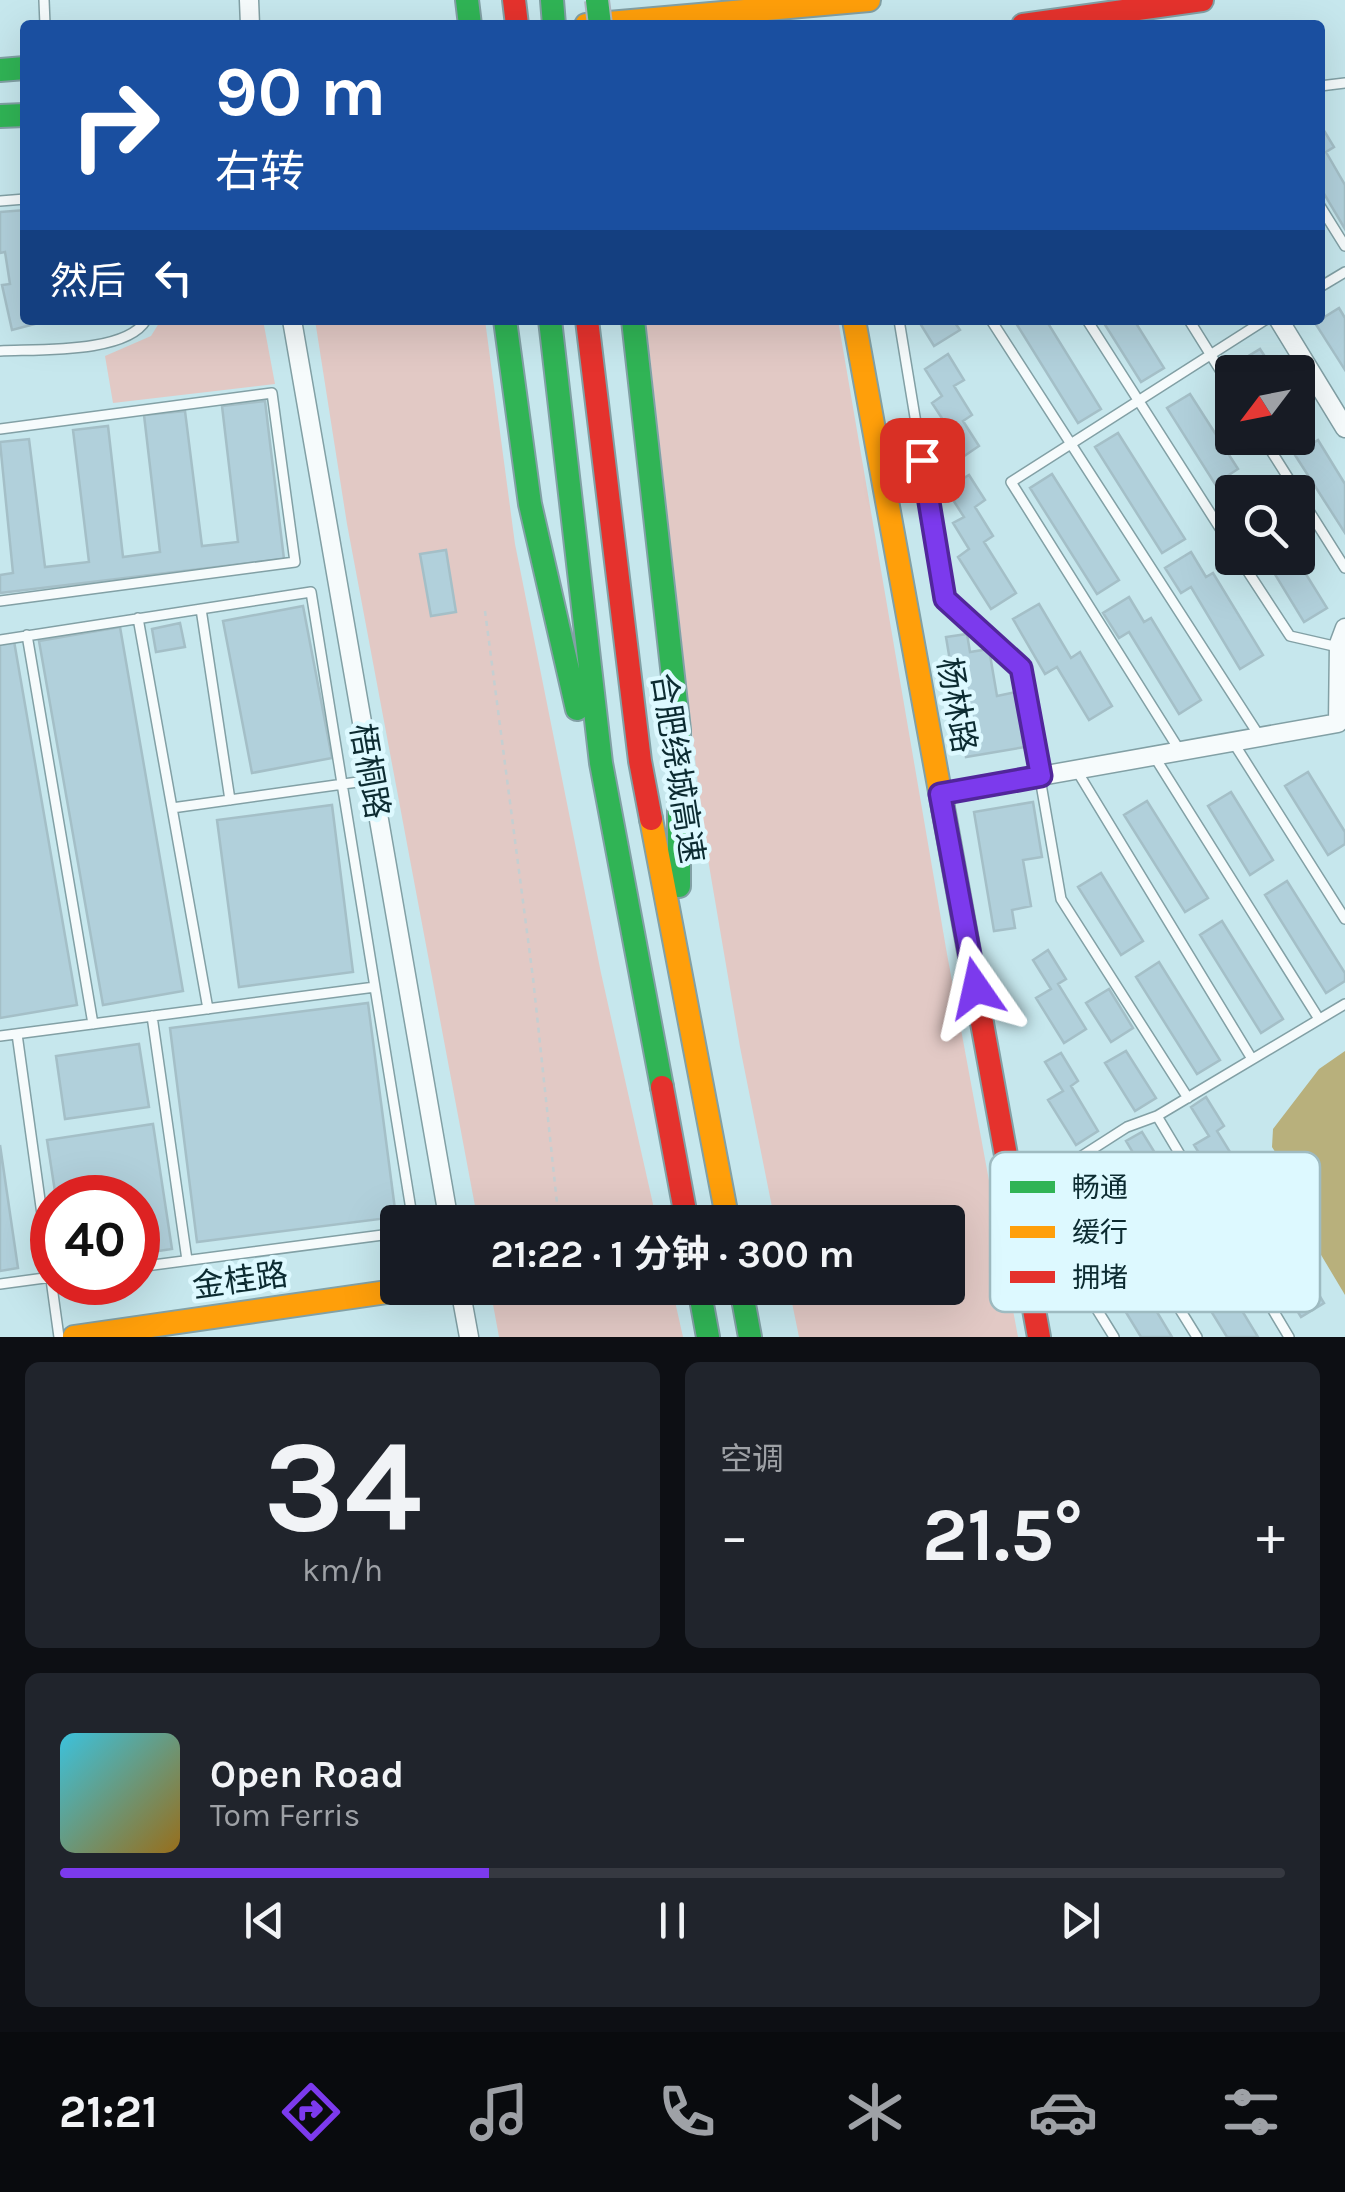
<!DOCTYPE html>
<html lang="zh">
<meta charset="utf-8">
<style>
body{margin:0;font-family:Karla,"Noto Sans SC",sans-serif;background:#20242c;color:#f1f3f6;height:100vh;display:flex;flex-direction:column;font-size:38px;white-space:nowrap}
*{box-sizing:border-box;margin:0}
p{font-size:32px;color:#9ea1a6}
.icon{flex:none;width:55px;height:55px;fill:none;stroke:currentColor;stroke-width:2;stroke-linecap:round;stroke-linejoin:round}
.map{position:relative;height:1337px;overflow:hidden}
.drawer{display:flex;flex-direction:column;gap:25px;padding:25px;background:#0d0f14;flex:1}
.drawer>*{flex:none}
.hud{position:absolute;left:20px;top:20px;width:1305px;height:305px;border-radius:10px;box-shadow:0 10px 40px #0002;background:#1a4fa0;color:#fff;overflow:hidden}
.needle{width:65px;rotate:238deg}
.tools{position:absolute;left:1215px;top:355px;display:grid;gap:20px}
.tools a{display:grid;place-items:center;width:100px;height:100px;border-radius:10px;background:#171b24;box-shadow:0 10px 40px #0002;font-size:50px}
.speed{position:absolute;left:30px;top:1175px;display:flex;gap:20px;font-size:50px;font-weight:700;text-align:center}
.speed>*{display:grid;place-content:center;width:130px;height:130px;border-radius:50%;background:#171b24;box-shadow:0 10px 40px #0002;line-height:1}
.speed .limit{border:15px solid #d22;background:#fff;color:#111}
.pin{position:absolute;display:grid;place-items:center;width:85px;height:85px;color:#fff;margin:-42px;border-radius:20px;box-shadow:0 5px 15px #0006}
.me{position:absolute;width:110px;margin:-55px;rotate:349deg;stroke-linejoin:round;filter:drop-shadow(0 0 8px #0008)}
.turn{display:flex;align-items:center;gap:35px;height:210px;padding:0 30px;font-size:45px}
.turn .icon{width:130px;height:130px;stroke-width:2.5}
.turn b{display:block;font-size:70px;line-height:85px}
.then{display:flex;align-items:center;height:95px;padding:0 30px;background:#0003;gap:20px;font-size:38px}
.big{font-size:75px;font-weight:700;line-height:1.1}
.drawer .card{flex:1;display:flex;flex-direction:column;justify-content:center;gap:15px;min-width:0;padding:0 35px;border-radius:15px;background:#20242c}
.drawer .dial{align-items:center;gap:0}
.dial b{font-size:130px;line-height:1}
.song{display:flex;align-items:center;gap:30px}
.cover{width:120px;height:120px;border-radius:15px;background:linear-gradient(135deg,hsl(190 70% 55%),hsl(40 70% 35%))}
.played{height:10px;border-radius:5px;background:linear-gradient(90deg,#7c3aed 35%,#363941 35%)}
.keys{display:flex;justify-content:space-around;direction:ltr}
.heat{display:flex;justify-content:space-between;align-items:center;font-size:55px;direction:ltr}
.drawer .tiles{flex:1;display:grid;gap:25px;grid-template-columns:1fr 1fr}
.card:last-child{grid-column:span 2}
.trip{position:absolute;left:380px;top:1205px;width:585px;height:100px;border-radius:10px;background:#171b24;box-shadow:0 10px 40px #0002;font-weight:700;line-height:100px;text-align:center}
.tab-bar{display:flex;height:160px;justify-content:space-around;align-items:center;background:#090b0e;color:#9ea1a6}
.tab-bar .icon{width:70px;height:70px}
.tab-bar .selected{color:#7c3aed}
.tab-bar b{font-size:45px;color:#f1f3f6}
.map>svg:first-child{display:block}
.green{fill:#e2c9c5}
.water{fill:#b8b07c}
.building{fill:#b1d0db;stroke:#a4bfc7;stroke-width:2.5}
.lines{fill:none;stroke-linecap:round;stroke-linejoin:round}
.lane-casing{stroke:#82a0a5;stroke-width:12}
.street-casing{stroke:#82a0a5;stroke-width:21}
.fast-casing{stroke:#82a0a5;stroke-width:26}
.slow-casing{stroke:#82a0a5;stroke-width:26}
.jam-casing{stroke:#82a0a5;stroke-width:26}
.path{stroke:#c5cfd1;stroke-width:2.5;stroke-dasharray:5 5;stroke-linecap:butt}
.lane{stroke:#f6fbfc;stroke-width:9}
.street{stroke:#f6fbfc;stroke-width:18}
.fast{stroke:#30b455;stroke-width:22}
.slow{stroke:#ff9f0a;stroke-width:22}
.jam{stroke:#e5322d;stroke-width:22}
.fast-bridge-casing{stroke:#afb7c2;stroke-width:26;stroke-linecap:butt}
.fast-bridge{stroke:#30b455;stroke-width:22}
.route-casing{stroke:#51269a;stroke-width:25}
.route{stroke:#7c3aed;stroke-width:18}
.labels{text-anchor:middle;stroke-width:9;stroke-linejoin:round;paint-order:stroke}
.street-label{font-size:32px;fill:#0c2b31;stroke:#ddf9ff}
.key{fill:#ddf9ff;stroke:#9ebbc1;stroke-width:2.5}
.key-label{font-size:28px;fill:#0c2b31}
</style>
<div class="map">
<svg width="1345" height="1337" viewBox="0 0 1345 1337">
<rect width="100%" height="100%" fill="#c6e7ed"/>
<path class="green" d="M161,320H263L275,384L113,403L105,356L151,336Z
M315,320H485L515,544L601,973L657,1222H478L347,524Z
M646,320H838L947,954L1018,1337H799L789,1288H948V1222H775L740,1047L703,830Z
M490,1288H672L683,1337H499Z"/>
<path class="water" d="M1345,1051V1295L1299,1218L1295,1183L1272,1147L1273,1129L1319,1069Z"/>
<path class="building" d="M1320,124L1334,147L1326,152L1345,185V229L1320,187Z
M25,210V320H50L12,330L2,285L10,284L5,252L0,253V212Z
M1339,308L1345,318V370L1315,323Z
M918,320H953L960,330L934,346Z
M1014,320H1046L1101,409L1078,423Z
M1102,320H1134L1164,368L1141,382Z
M1260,349L1275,372H1243L1237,363Z
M948,354L964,380L954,386L972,415L963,421L979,446L954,463L937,436L949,429L932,403L942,396L925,369Z
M1190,394L1238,469L1215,484L1167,408Z
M265,401L284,559L0,593V575L13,573L0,442L29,439L45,567L89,562L73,430L108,426L123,557L160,552L144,415L185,411L202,546L238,542L222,406Z
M1118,433L1185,539L1162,553L1095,447Z
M1318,440L1345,484V533L1295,455Z
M1052,474L1119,580L1097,594L1030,488Z
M969,475L985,500L975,507L993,536L984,542L1016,593L991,609L958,557L969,549L953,523L964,517L946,489Z
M446,550L456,612L431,616L420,554Z
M1191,552L1206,577L1213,573L1263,655L1240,669L1191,587L1181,593L1165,568Z
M1265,558H1296L1327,608L1304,622Z
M1129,597L1144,622L1151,618L1201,700L1179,714L1129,632L1119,638L1103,613Z
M1039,604L1071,658L1080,652L1112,706L1089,720L1057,667L1045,674L1013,619Z
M303,606L332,758L252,773L223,621Z
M180,623L185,647L156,652L152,629Z
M120,627L183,991L103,1005L39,641Z
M967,634L970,652L989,649L997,696L1016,692L1025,747L966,757L946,637Z
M14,641L77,1005L0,1018V643Z
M1308,772L1345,832V844L1328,855L1285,786Z
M1231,792L1273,860L1250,875L1208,806Z
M1147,801L1208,898L1185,912L1124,815Z
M1033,802L1042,857L1023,860L1031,906L1012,910L1015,928L994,931L974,812Z
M332,805L353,972L239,987L217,820Z
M1101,873L1143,941L1121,955L1078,887Z
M1287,881L1345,973V981L1326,993L1265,895Z
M1222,921L1283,1019L1261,1033L1200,935Z
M1048,950L1066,979L1058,984L1086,1029L1064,1043L1036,998L1051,989L1033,960Z
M1159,962L1220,1060L1197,1074L1136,977Z
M1109,989L1133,1028L1111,1042L1086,1003Z
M368,1003L396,1217L197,1242L170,1028Z
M139,1044L149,1107L65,1119L56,1056Z
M1126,1051L1156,1098L1135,1111L1105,1063Z
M1061,1053L1078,1081L1071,1086L1098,1131L1076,1145L1048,1100L1063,1091L1045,1062Z
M1206,1097L1224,1126L1217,1131L1259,1199L1236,1213L1194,1145L1209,1136L1191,1107Z
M153,1124L172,1249L138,1254V1198H56L47,1140Z
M1142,1132L1160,1161L1152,1166L1194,1234L1172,1248L1130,1180L1144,1171L1126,1141Z
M0,1145L18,1268L0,1271Z
M1270,1215L1324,1303L1301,1317L1247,1229Z
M1205,1250L1258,1337H1227L1182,1264Z
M1142,1287L1172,1337H1141L1119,1301Z"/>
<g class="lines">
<g class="lane-casing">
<path id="lane" d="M44,0L45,25
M1320,86L1345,83
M0,201L25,199
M1320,206L1345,246
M1320,287L1345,272
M899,320L945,599L1021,669L1061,899L1188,1098
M991,320L1260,737
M1087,320L1232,547
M1189,320L1232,389
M0,351C36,349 126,354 146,320
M0,429L272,393L295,562L0,601
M1263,438L1345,568
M1239,558L1290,636L1338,647
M201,609L230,800
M138,618L208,1009
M27,635L93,1024
M0,640L311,592L413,1222
M1233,742L1345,919
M1180,751L1011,482L1265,320
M1154,756L1319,1019
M1077,771L1252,1059
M172,808L372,780
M152,1016L187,1260
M17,1034L59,1337
M0,1036L375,987
M1084,1155L1197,1337
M138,1267L398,1233
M0,1284L52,1277
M1114,1337L1052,1237L1049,1177L1127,1127L1157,1116
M1289,1337L1157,1116L1345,1004"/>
</g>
<g class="street-casing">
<path id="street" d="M249,0L250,25
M292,320L449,1222
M1279,320L1345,428
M940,794L1338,723L1339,644L1345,628
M460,1288L469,1337"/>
</g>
<g class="fast-casing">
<path id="fast" d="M467,0L470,25
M552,0L554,25
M0,70L25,68
M0,116L25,115
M505,320L530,504L577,709
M550,320L601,763L662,1087
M633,320L679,730V886
M699,1288L708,1337
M741,1288L750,1337"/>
</g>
<g class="slow-casing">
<path id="slow" d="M586,25L869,0
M854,320L943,808
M651,819L728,1222
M74,1337L415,1288"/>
</g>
<g class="jam-casing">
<path id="jam" d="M514,0L517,25
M1023,25L1202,0
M587,320L640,761L651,819
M943,808L1039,1337
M662,1087L687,1222"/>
</g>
<path class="path" d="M485,611L533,978L559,1222"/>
<use href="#lane" class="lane"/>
<use href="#street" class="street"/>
<use href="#fast" class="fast"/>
<use href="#slow" class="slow"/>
<use href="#jam" class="jam"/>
<g class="fast-bridge-casing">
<path id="fast-bridge" d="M597,0L600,25"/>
</g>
<use href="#fast-bridge" class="fast-bridge"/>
</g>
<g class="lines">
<g class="route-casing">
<path id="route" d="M922,460L945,599L1021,668L1041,776L940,794L976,988"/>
</g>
<use href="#route" class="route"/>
</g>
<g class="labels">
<g class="street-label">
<text transform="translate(957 705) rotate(80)" y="11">杨林路</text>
<text transform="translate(678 768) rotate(81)" y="11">合肥绕城高速</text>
<text transform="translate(370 771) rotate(80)" y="11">梧桐路</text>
<text transform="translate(240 1280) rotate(-8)" y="11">金桂路</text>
</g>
</g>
<rect x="990" y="1152" width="330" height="160" rx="15" class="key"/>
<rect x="1010" y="1181" width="45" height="12" fill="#30b455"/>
<rect x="1010" y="1226" width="45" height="12" fill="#ff9f0a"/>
<rect x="1010" y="1271" width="45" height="12" fill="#e5322d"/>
<g class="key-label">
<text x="1072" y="1197">畅通</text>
<text x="1072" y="1242">缓行</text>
<text x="1072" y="1287">拥堵</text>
</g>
</svg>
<div class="tools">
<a><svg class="needle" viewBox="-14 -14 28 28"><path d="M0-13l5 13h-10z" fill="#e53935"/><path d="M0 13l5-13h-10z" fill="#9ea1a6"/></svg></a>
<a><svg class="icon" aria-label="search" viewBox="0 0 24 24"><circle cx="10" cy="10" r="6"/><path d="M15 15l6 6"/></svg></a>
</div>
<div class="speed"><div class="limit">40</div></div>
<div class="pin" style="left:922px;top:460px;background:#d93025"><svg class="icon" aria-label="arrive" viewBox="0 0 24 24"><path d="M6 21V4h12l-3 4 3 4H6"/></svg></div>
<svg class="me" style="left:976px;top:988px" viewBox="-20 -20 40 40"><path d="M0-17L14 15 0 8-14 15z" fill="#7c3aed" stroke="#fff" stroke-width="4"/></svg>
<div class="trip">21:22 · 1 分钟 · 300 m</div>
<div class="hud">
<div class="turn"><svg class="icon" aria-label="right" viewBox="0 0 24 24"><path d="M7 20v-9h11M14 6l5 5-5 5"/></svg><div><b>90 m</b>右转</div></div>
<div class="then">然后<svg class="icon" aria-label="left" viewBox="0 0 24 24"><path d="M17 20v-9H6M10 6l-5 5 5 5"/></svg></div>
</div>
</div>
<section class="drawer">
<div class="tiles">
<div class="card dial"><b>34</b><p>km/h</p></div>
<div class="card"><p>空调</p>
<div class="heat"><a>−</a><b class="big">21.5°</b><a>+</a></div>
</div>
<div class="card">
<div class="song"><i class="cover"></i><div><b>Open Road</b><p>Tom Ferris</p></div></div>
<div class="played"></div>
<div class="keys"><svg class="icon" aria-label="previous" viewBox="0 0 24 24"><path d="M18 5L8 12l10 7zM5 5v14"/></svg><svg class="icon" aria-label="pause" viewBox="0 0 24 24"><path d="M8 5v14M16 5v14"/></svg><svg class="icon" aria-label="next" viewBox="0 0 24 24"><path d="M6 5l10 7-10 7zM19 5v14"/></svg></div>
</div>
</div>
</section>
<nav class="tab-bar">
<b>21:21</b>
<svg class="icon selected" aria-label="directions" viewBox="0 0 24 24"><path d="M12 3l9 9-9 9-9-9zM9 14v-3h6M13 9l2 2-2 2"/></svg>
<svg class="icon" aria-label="music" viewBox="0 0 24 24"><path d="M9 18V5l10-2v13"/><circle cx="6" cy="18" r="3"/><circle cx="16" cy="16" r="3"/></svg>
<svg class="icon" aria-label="phone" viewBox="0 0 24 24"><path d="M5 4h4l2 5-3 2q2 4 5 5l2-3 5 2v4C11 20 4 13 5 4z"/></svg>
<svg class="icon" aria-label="climate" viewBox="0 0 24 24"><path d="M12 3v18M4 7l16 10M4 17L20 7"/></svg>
<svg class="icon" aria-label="car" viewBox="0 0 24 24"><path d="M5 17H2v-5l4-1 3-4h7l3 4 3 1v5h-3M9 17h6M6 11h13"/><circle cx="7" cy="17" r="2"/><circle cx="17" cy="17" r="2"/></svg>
<svg class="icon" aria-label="filters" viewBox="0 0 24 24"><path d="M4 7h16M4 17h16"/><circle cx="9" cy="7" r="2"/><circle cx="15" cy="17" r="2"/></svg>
</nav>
